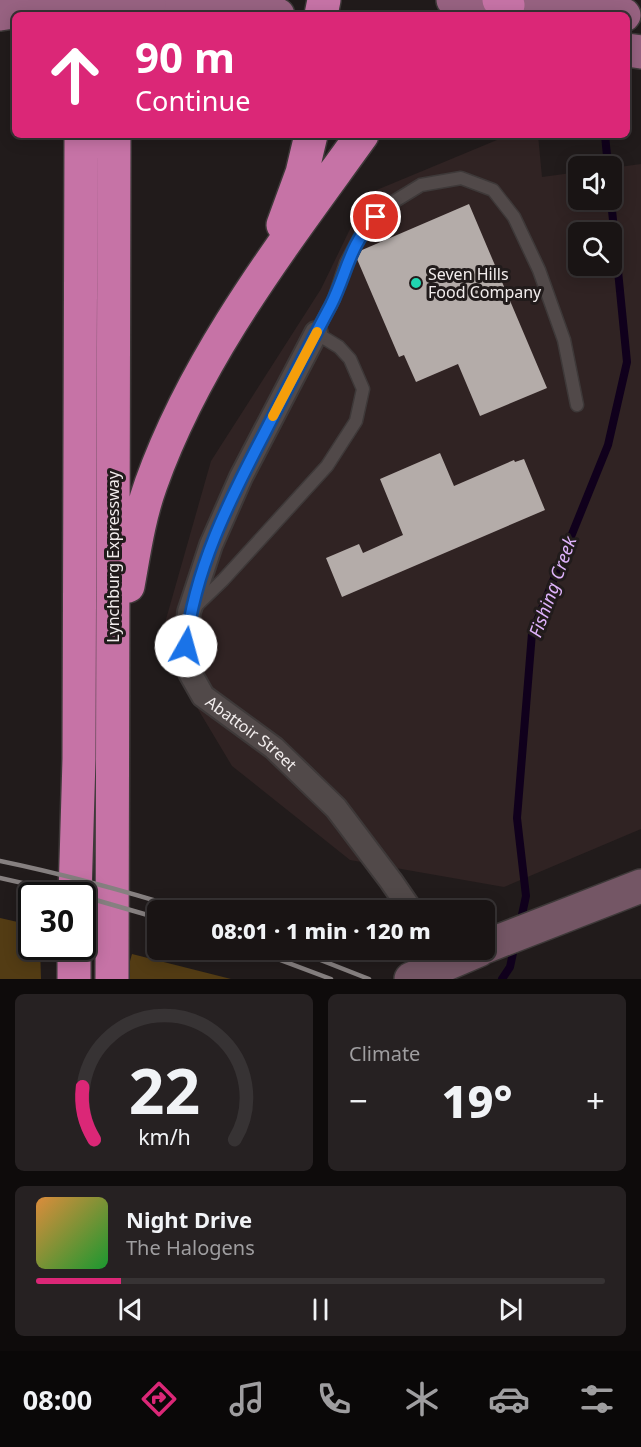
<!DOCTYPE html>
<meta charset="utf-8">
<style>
body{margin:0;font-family:"Noto Sans",sans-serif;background:#262122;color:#f1f3f6;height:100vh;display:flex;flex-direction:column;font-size:22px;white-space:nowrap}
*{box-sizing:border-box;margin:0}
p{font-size:20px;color:#9f9ea0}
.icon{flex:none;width:33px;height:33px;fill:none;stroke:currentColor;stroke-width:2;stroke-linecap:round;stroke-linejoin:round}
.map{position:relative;height:979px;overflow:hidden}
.details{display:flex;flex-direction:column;gap:15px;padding:15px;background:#0e0b0b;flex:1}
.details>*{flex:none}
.top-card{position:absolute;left:12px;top:12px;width:618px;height:126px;border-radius:9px;box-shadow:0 3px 15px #0003,0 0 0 2px #373334;background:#db2777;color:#fff;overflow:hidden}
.fabs{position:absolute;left:568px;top:156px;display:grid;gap:12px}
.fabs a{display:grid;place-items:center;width:54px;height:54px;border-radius:9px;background:#191414;box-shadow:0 3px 15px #0003,0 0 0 2px #373334;font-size:30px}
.speed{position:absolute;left:18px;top:882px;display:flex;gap:12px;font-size:30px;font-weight:700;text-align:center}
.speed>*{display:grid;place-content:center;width:78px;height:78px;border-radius:50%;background:#191414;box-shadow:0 3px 15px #0003,0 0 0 2px #373334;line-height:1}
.speed .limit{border:3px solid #111;border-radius:9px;background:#fff;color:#111}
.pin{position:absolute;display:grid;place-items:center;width:51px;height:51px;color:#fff;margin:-26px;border:3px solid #fff;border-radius:50%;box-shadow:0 2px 6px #0007}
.me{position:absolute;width:66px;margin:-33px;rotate:7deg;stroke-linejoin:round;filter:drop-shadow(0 0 4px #0008)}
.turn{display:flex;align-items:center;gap:21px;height:126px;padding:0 24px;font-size:27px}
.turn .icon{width:78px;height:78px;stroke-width:2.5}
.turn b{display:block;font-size:42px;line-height:51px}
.big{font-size:45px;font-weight:800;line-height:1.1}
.details .tile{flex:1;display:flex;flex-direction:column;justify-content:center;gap:9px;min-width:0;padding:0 21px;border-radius:9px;background:#262122}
.details .dial{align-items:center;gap:0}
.dial svg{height:156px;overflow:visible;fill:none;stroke:#373334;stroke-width:7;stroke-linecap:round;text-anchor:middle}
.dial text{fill:#f1f3f6;stroke:none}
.song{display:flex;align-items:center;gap:18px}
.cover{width:72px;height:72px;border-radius:9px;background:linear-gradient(135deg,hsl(30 70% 55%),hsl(130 70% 35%))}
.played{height:6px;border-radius:3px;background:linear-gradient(90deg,#db2777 15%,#373334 15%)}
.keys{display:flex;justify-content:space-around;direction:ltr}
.heat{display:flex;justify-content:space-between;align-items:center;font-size:33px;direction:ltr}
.details .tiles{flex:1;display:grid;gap:15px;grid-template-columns:1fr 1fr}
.tile:last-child{grid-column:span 2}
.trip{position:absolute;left:147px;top:900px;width:348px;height:60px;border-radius:9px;background:#191414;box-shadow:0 3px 15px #0003,0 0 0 2px #373334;font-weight:800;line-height:60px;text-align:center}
.menu{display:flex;height:96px;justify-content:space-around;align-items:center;background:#0a0808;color:#9f9ea0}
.menu .icon{width:42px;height:42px}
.menu .active{color:#db2777}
.menu b{font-size:27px;color:#f1f3f6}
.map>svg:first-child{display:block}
.built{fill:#302323;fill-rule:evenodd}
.forest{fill:#533c14}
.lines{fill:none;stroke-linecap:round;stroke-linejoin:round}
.stream{stroke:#10001c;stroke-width:8}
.building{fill:#b4aca9}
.service-casing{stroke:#3e3939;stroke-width:15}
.minor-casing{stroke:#3e3939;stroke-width:26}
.secondary-casing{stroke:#3e3939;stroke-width:36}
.primary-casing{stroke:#3e3939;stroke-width:36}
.motorway-casing{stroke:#3e3939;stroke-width:36}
.service{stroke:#514949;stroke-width:12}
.minor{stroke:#514949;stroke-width:22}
.secondary{stroke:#745665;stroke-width:33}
.primary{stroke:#976281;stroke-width:33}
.motorway{stroke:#c673a6;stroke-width:33}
.rail{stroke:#868080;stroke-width:4.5}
.primary-bridge-casing{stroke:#3e3939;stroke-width:36;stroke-linecap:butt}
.primary-bridge{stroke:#976281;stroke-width:33}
.route-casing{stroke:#114b97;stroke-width:15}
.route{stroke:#1a73e8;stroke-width:10}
.slow{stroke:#f59e0b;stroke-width:10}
.poi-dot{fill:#21d5b0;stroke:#211b1b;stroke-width:2}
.labels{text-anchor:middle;stroke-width:6;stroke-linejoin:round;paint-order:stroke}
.poi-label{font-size:16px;fill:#f2eded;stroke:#211b1b;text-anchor:start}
.street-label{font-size:16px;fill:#f2eded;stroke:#211b1b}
.water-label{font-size:18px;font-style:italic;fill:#deb2fb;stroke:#211b1b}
</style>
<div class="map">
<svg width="641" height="979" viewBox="0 0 641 979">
<rect width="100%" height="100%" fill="#211b1b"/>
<path class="built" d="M509,135H538L542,177L579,172V200H612V168L641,164V829L504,887L350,860L232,766L159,644L211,461L321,289L367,194ZM579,232H612V266H579Z"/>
<path class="forest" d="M0,918L31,925L32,946L40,947L41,979H0Z
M132,954L231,979H125Z"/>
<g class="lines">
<path class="stream" d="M605,135L608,166
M520,924L526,896L517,818L532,633L608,445L627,362L611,200
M502,979L510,967L515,944"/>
</g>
<path class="building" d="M469,204L547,388L480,416L458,364L416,382L404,355L399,357L357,259L362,250Z
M440,453L454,486L514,460L515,462L524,459L545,510L342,597L326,558L359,544L363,553L403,535L380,479Z"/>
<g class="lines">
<g class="service-casing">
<path id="service" d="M195,607L223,580L327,466L356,421L363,389L350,359L339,347L316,333L334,299L346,263L363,231L390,204L421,185L461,178L493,190L514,217L539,270L564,340L577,405"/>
</g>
<g class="minor-casing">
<g id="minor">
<path id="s1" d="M316,333L241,477L211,545L189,612L186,646L190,673L203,696L274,748L336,808L391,881L411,910"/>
</g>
</g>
<g class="secondary-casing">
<path id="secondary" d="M484,947L641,886
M411,979L479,950"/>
</g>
<g class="primary-casing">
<path id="primary" d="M453,0L624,15
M149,5L278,15
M0,14L33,9
M627,50L641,52"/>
</g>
<g class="motorway-casing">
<path id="motorway" d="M499,0L508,5
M321,15L324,0
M283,225L302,173L311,135
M128,586C134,553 139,517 151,484C197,355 283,245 362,135
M75,896L79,759L81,135
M74,979V946
M112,979L114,135"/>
</g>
<use href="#service" class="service"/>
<use href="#minor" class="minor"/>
<use href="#secondary" class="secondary"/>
<use href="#primary" class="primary"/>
<use href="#motorway" class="motorway"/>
<path class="rail" d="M0,861C63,874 125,891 186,910
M0,878L80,896
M82,896L158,918
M254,950L331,979
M295,950L369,979"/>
<g class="primary-bridge-casing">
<path id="primary-bridge" d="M33,9L149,5"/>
</g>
<use href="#primary-bridge" class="primary-bridge"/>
</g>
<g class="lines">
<g class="route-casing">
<path id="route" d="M186,646C194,570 229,501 264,434C286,391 308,348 331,305C347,273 349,245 376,217"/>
</g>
<use href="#route" class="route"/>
<path class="slow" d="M273,416L317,332"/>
</g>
<circle class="poi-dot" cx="416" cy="283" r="6"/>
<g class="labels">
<g class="poi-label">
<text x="428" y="280">Seven Hills<tspan x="428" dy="18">Food Company</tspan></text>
</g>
<g class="street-label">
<text transform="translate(113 557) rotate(-90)" y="6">Lynchburg Expressway</text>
<text dy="6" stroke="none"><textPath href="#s1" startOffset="456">Abattoir Street</textPath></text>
</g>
<g class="water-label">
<text transform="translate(553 587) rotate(-70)" y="6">Fishing Creek</text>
</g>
</g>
</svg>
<div class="fabs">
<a><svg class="icon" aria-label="sound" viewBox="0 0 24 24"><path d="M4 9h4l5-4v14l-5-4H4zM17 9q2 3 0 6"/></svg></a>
<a><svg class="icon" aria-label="search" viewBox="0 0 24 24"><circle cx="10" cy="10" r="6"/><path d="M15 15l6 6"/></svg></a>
</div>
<div class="speed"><div class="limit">30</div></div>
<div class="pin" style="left:376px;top:217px;background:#d93025"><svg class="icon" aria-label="arrive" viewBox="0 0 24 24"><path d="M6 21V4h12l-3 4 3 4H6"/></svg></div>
<svg class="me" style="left:186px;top:646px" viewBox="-20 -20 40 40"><circle r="19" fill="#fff"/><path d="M0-13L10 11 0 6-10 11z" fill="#1a73e8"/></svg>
<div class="trip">08:01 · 1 min · 120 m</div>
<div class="top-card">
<div class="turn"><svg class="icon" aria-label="ahead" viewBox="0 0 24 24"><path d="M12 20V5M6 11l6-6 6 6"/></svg><div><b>90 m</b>Continue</div></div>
</div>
</div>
<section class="details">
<div class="tiles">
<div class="tile dial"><svg viewBox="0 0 100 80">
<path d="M14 69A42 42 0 1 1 86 69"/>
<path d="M14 69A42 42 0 0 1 8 42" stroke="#db2777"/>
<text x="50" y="56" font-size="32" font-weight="700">22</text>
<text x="50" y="72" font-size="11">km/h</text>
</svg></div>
<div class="tile"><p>Climate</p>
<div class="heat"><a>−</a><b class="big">19°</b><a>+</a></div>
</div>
<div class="tile">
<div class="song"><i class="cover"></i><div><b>Night Drive</b><p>The Halogens</p></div></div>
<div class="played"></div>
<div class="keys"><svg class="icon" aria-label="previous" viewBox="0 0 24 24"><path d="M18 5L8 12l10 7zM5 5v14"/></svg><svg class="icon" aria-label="pause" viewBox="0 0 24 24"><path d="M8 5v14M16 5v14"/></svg><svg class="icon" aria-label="next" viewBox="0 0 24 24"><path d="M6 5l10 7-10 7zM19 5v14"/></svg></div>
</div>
</div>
</section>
<nav class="menu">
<b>08:00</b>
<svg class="icon active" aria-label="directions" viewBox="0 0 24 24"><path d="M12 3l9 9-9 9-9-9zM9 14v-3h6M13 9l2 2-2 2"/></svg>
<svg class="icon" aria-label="music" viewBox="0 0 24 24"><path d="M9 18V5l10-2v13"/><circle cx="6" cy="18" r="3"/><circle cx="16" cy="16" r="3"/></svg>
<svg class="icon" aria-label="phone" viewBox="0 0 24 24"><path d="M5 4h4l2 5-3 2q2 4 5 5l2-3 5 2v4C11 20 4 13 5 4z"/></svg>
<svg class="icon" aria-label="climate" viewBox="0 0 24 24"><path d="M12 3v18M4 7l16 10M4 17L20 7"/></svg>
<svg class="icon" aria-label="car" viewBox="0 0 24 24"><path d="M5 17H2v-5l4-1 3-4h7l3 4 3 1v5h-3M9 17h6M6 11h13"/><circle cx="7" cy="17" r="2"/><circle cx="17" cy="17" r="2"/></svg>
<svg class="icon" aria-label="filters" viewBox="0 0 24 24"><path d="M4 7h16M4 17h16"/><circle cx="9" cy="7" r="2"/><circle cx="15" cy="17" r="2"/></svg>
</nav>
